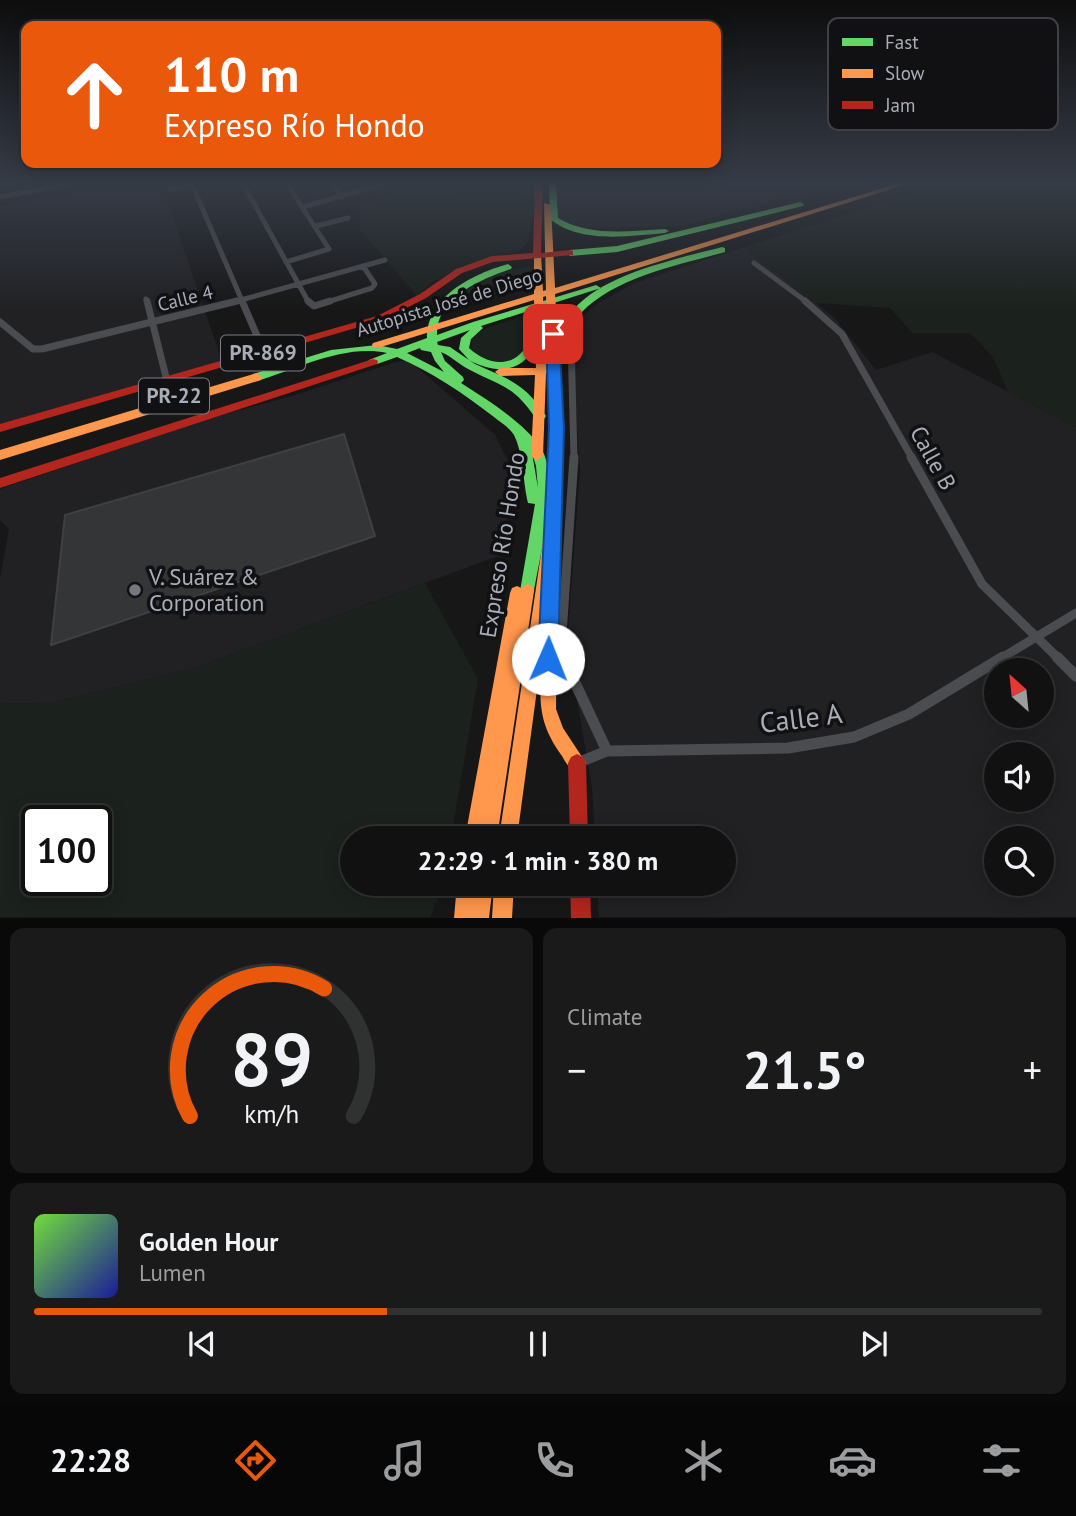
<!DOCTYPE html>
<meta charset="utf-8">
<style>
body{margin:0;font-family:"PT Sans",sans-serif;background:#1a1a1a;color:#f1f3f6;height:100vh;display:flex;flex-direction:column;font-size:26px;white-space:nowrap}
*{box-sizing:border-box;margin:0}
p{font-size:23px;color:#9c9d9f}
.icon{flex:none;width:38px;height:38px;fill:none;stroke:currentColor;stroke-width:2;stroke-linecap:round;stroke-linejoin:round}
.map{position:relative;height:918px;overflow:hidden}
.drawer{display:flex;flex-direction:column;gap:10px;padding:10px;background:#090909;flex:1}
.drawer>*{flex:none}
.top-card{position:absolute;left:21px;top:21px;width:700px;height:147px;border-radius:14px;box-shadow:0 4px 18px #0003,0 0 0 2px #303131;background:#ea580c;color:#fff;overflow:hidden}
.needle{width:46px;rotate:333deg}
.tools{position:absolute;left:984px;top:658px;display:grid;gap:14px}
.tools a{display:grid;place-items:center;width:70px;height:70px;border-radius:50%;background:#111;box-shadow:0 4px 18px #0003,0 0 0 2px #303131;font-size:35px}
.speed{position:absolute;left:21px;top:805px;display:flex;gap:14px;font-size:35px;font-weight:700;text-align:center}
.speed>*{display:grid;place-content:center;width:91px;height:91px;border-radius:50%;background:#111;box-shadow:0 4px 18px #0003,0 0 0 2px #303131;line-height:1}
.speed .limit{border:4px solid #111;border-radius:10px;background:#fff;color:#111}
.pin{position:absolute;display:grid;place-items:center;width:60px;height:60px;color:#fff;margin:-30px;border-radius:14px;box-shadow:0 4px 10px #0006}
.me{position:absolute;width:77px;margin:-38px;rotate:1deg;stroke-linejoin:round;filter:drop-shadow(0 0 5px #0008)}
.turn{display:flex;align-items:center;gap:24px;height:147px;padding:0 28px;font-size:32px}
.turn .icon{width:91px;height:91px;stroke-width:2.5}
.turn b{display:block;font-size:49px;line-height:60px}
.big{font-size:52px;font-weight:600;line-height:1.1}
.drawer .tile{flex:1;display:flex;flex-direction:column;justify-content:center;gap:10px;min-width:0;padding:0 24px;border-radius:14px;background:#1a1a1a}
.drawer .dial{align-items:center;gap:0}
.dial svg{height:182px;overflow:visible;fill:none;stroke:#303131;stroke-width:7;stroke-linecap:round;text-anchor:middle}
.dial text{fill:#f1f3f6;stroke:none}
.song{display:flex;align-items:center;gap:21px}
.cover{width:84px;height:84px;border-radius:10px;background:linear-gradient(135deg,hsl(100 70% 55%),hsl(240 70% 35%))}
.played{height:7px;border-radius:4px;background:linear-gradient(90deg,#ea580c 35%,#303131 35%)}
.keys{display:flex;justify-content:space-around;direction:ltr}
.heat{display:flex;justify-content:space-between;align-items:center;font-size:38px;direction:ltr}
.drawer .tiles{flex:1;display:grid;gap:10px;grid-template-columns:1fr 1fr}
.tile:last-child{grid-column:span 2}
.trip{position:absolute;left:340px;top:826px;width:396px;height:70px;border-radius:35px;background:#111;box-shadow:0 4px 18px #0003,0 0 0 2px #303131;font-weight:600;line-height:70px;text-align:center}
.tabs{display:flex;height:112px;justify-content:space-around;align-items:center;background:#070707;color:#9c9d9f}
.tabs .icon{width:49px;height:49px}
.tabs .active{color:#ea580c}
.tabs b{font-size:32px;color:#f1f3f6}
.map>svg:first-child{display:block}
.built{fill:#212124;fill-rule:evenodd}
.green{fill:#1b211c;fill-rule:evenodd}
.building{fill:#343537;stroke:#3f4043;stroke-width:2}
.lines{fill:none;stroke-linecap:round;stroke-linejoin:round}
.street-far3{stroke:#4b4c50;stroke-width:5}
.street-far2{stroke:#4b4c50;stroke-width:7}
.street-far1{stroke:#4b4c50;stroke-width:9}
.street{stroke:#4b4c50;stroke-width:11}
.fast{fill:#63d668;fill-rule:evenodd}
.slow{fill:#ff974d;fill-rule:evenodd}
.jam{fill:#b3261e;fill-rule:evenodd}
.route{fill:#1a73e8;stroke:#114b97;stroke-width:2}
.poi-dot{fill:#757880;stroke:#111113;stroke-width:2.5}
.labels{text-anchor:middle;stroke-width:7;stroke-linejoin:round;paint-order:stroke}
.far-street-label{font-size:19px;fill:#a8adb8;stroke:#111113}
.shield{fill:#111113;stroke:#7b7e86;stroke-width:2}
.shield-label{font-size:21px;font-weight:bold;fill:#a8adb8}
.street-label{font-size:23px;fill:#a8adb8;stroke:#111113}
.poi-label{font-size:23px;fill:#a8adb8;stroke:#111113;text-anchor:start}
.near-street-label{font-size:28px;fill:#a8adb8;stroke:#111113}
.key{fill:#111113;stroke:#3e4045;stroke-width:2}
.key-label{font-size:19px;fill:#a8adb8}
</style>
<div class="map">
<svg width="1076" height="918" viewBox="0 0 1076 918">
<rect width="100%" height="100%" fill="#171717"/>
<path class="built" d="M124,182H161L222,361L0,427V207Z
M554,182H841L682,226L579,228L557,217Z
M744,247L834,317L876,370L932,352L1076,427V917H599L597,884H723V838H595L592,787L567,643L580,472L573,359L574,324L598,303L635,283ZM996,670H1041V716H996ZM996,754H1041V800H996ZM996,838H1041V884H996Z
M409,360L495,435L514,473L503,554L195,668L47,704L0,703V579L9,529L0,520V489L217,416L289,397L396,362Z"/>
<path class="green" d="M422,182H431V188L468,197L522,193L523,199L535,208L528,242L519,251L463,265L432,283L417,296L360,230V206Z
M947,182H1076V427L1008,392L993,357L970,333H912L890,308L816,303L744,247Z
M534,266L533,283L442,311C457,281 503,269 534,266Z
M534,312L530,346C508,365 497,370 471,353L472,337L486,328Z
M425,583L478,679L451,838H352V884H444L430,917H0V703L47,704L195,668ZM37,821H96V880H37Z"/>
<path class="building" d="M344,434L375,536L51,645L65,515Z"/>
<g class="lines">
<path class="street-far3" d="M191,182L243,303
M242,182L309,303
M286,182L329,249L286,262
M330,182L342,197
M169,189L192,185
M0,197L77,182
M303,207L389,182
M316,226L348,218
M754,263L808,303
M146,299L147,303
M230,303L385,260
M324,303L372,288L375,284L363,266"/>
<path class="street-far2" d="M147,301L167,381
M242,301L264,352
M308,301L314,306L330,301
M805,301L842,334L912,458
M0,322L33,349H42L237,301
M574,458L571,340L577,331"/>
<path class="street-far1" d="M911,457L982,584L1059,659
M564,659L561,650L574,457
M1000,659L1076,613"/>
<path class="street" d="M563,657L607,751
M1057,657L1076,676
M577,763L607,751L788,748L854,737L909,714L1003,657"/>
<path class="fast" d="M549,182H556L558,218C591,237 628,231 665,229L669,231L665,233C628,236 581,244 550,219Z
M800,202L804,204L803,206L617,252L570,256L566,253L570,250L617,246Z
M722,247L725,248V252C679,265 615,277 581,313C571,324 569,338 563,351L559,352L554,349C558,335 563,322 573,310C605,273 677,259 722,247Z
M508,264L512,267L511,269C482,279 436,297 437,335L473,322L593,286L596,285L601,288L481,326L483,328L471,339L469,348C483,361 504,369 520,354C526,349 528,341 531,335H539L540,337C527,371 500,377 469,360L475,364C508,379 525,383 546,416L544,419H536C514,386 503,387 470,370C460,365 451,356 441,352L445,361L463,377L464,380L461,383C486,399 525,423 541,448C560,478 540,555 534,591L532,596L527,598L522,596L520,591L535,504L528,503L527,499C523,479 523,453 514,435C510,428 500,422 494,417C464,394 432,372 397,357L377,364H369L368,362L369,360L387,353C343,344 298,369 257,381L252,377L253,374L331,350L377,345L397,349L427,338C427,296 473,274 508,264ZM470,330L461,338L459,349L469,360L450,347L438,345L437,342ZM420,348L421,350L431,352L435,361L444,372L407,353ZM532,453L536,466L538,488Z"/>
<path class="slow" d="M903,182H914L555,294L560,369L561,500L547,611L554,612L557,617L556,709L563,728L586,763L583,769L577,772C569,769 566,763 562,756C537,721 540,702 541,660L517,838H499L549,500L550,372L546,373L543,456L537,461L531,456L535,375L500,376L495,372L500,368H536L534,300L381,347H373L372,345L373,343L534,294V252L541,254L543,291L546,290L544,203L551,205L555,288ZM546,296L549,365L546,366L543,297Z
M257,373L262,377L261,380L0,460V450Z
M527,584L532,586L534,591L497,838H465L510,593L512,588L517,586L521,588Z
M457,884H493L489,918H454Z
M494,884H514L512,918H492Z"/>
<path class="jam" d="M535,182H543L541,253L570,250L573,251V255L493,262L462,273L426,298L383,320L0,432V424L377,316L420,294L456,269L492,256L533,253Z
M373,359L377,360L378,362L377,364L0,488V478Z
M577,754L583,757L586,763L588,838H570L568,763L571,757Z
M570,884H590L591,918H571Z"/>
</g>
<linearGradient id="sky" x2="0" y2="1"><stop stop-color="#0d0d0d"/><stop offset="0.59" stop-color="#363c47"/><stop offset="1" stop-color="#363c47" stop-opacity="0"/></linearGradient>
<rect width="1076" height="310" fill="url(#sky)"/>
<path class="route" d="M553,330L559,334L564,428L558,659L555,666L548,669L541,666L538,659L549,428L546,334Z"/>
<circle class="poi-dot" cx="135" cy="590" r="7"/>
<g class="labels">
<g class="far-street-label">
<text transform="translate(185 298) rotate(-14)" y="7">Calle 4</text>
<text transform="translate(449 302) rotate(-17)" y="7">Autopista José de Diego</text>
</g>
<g class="shield">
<rect x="221" y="335.5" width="84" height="35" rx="5"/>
<rect x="139" y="378.5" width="70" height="35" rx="5"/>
</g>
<g class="shield-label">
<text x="263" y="360">PR-869</text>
<text x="174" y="403">PR-22</text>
</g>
<g class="street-label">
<text transform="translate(933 458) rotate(61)" y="8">Calle B</text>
<text transform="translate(502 545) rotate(-81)" y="8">Expreso Río Hondo</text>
</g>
<g class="poi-label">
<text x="149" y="585">V. Suárez &amp;<tspan x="149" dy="26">Corporation</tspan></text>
</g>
<g class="near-street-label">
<text transform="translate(801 718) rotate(-7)" y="10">Calle A</text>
</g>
</g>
<rect x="828" y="18" width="230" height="112" rx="10" class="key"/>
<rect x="842" y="38" width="31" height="8" fill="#63d668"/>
<rect x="842" y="69" width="31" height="9" fill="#ff974d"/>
<rect x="842" y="101" width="31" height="8" fill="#b3261e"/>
<g class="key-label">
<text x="885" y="49">Fast</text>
<text x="885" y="80">Slow</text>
<text x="885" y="112">Jam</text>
</g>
</svg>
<div class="tools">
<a><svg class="needle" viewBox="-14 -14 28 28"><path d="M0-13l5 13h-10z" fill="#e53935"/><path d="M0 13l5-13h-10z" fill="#9c9d9f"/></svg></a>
<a><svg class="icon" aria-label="sound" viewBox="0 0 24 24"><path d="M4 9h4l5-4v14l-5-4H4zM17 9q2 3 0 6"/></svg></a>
<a><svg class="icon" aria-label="search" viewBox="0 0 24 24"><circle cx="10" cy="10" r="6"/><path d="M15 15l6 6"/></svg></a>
</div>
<div class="speed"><div class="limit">100</div></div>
<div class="pin" style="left:553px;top:334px;background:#d93025"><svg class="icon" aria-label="arrive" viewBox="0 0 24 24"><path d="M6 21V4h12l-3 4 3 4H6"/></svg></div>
<svg class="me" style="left:548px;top:659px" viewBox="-20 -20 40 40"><circle r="19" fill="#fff"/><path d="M0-13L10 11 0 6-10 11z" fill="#1a73e8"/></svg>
<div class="trip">22:29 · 1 min · 380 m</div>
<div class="top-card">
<div class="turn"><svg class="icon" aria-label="ahead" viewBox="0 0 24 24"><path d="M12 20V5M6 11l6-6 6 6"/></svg><div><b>110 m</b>Expreso Río Hondo</div></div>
</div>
</div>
<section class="drawer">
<div class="tiles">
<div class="tile dial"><svg viewBox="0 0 100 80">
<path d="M14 69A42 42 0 1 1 86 69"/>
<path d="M14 69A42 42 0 0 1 73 13" stroke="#ea580c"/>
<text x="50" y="56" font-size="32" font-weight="700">89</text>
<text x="50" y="72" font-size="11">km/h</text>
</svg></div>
<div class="tile"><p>Climate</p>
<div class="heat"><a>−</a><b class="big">21.5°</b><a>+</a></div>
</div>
<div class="tile">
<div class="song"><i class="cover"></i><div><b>Golden Hour</b><p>Lumen</p></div></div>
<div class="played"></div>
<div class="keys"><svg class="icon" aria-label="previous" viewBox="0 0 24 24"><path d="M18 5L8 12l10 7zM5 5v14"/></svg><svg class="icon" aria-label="pause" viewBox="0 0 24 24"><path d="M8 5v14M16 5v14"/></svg><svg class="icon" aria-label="next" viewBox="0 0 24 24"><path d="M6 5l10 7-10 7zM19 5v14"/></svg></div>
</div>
</div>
</section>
<nav class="tabs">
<b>22:28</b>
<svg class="icon active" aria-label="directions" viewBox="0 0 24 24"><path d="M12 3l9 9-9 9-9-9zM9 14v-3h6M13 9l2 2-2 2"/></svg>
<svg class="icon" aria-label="music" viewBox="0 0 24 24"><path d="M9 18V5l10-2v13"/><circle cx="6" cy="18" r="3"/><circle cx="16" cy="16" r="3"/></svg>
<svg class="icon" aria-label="phone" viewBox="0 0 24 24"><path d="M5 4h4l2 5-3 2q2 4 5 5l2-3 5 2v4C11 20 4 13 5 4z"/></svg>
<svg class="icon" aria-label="climate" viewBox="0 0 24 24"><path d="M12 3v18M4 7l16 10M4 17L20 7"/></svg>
<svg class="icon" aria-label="car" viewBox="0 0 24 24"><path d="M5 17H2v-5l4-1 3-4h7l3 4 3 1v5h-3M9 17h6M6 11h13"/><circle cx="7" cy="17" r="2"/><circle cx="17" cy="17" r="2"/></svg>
<svg class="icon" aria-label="filters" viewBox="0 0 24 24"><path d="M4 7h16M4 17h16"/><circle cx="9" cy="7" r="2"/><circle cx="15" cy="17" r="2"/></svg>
</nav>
